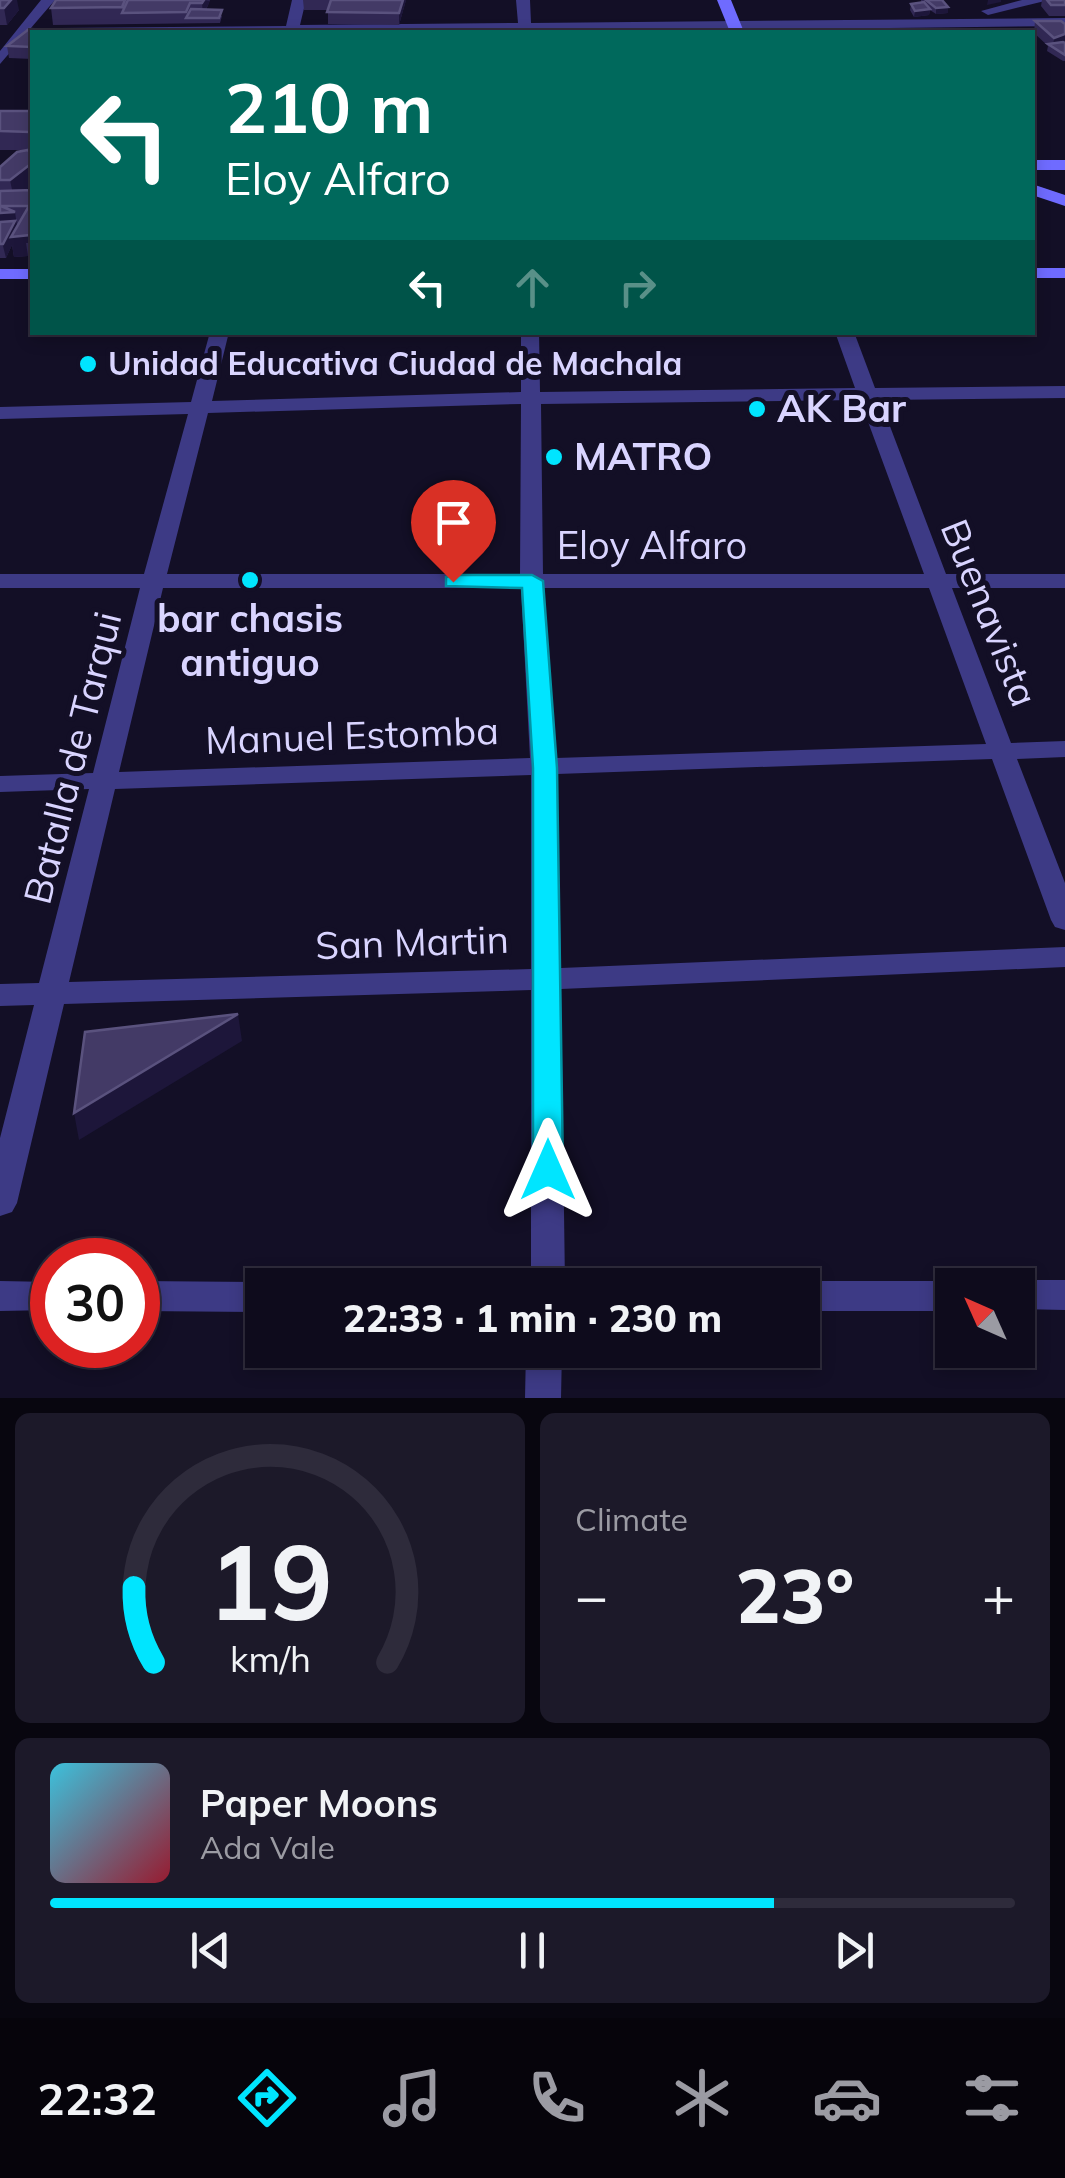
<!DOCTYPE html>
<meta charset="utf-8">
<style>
body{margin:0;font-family:Mulish,sans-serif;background:#1c1929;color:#f1f3f6;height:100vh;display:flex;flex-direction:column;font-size:38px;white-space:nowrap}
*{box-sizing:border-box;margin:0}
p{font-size:32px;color:#9b9ba3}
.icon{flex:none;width:55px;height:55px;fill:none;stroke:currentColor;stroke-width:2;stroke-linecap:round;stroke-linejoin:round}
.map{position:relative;height:1398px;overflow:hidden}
.panel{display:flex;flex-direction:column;gap:15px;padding:15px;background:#08060f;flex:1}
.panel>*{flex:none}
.guide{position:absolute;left:30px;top:30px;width:1005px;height:305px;border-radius:0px;box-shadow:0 5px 15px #0003,0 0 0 2px #2e2b3b;background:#00695c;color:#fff;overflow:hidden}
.needle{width:65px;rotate:315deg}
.tools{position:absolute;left:935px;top:1268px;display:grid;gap:20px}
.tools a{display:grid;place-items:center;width:100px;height:100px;border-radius:0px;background:#0e0b1c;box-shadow:0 5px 15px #0003,0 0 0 2px #2e2b3b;font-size:50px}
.speed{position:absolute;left:30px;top:1238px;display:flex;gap:20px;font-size:50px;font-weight:700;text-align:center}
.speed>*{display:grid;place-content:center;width:130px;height:130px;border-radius:50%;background:#0e0b1c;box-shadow:0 5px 15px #0003,0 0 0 2px #2e2b3b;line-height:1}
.speed .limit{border:15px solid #d22;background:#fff;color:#111}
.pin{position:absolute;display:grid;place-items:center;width:85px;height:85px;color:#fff;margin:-102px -42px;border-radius:50% 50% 50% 0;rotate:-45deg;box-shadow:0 0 10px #0007}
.pin .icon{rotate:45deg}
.me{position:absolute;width:110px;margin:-55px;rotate:0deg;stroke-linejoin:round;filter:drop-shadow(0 0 8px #0008)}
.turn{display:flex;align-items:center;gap:35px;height:210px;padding:0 30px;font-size:45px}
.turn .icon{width:130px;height:130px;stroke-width:2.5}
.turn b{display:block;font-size:70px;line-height:85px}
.lanes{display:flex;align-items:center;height:95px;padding:0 30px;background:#0003;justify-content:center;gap:50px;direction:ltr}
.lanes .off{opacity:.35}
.big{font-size:75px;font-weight:800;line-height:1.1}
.panel .tile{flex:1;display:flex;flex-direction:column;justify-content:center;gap:15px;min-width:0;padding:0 35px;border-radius:15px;background:#1c1929}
.panel .dial{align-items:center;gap:0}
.dial svg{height:260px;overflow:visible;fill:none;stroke:#2e2b3b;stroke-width:7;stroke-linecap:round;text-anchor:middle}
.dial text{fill:#f1f3f6;stroke:none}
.song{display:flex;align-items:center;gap:30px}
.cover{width:120px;height:120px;border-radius:15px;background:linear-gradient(135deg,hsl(190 70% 55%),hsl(350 70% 35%))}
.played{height:10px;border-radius:5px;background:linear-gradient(90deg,#00e5ff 75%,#2e2b3b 75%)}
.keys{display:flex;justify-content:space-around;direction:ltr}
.heat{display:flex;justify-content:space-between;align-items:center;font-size:55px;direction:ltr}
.panel .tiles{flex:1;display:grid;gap:15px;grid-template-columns:1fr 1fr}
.tile:last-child{grid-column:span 2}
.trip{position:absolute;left:245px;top:1268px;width:575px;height:100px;border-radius:0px;background:#0e0b1c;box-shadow:0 5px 15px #0003,0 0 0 2px #2e2b3b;font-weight:800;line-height:100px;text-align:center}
.menu{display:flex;height:160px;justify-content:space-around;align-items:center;background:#06040b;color:#9b9ba3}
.menu .icon{width:70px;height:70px}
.menu .selected{color:#00e5ff}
.menu b{font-size:45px;color:#f1f3f6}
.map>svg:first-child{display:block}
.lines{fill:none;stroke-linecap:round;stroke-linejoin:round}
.street{fill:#3d3a85;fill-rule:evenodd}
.secondary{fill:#6f6bff;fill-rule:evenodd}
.wall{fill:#312854}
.shaded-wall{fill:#1d163a}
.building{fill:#433a66;stroke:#5a527e;stroke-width:2.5}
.route{fill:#00e5ff;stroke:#0095a6;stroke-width:2.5}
.poi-dot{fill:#00e5ff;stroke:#130f26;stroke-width:4}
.labels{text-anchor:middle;stroke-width:10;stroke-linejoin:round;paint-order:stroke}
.far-poi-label{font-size:32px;font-weight:bold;fill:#d9d4ff;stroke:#130f26;text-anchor:start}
.poi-label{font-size:38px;font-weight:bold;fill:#d9d4ff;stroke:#130f26;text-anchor:start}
.street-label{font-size:38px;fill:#d9d4ff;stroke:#130f26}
</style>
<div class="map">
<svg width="1065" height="1398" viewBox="0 0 1065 1398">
<rect width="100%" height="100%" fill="#130f26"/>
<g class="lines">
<path class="street" d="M41,0H55L0,64V51Z
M292,0H306L300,25L518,23L516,0H530L531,23L1065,18V26L532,32H53L60,28L286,26Z
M1022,0H1049L988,15L981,11Z
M210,332H229L212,401L521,392V332H539L540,392L855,388L835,332H854L875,388L1065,386V398L880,400L946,574H1065V588H952L1011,743L1065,741V757L1017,759L1065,883V930L1055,927L1051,920L992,759L557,774L561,968L1065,947V967L561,989L565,1285H531V990L64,1004L17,1203L12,1212L0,1216V1138L34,1005L0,1006V984L39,983L89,789L0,792V776L93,773L140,588H0V574H144L188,414L0,419V407L191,402ZM860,400L924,574H543L541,404ZM521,404L520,574H167L208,413ZM163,588H521L530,758L119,772ZM544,588H929L986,744L556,758ZM531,775V969L69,982L115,789Z
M1018,1280H1065V1310L1018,1309V1285H1006Z
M0,1281L52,1282V1310L0,1311Z
M138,1281L262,1282L270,1285H262V1312L138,1311Z
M802,1281H952L962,1285H952V1311H802V1285H792Z
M526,1350H562L561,1398H525Z"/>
<path class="secondary" d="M717,0H731L744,32H730Z
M1032,160H1065V170H1032Z
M1032,184L1065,195V206L1032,195Z
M1032,268H1065V278H1032Z
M0,269H32V279H0Z"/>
</g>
<path class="wall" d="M0,0L19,10L7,25H0Z
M56,0H210L206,10L222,16L220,23L53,25L51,8Z
M303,0H406L399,25L328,24V10H304Z
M921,0H942L948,13L936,14L930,10L929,15L914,17L910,10L911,4L921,2Z
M1042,0H1065V16H1049L1041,6Z
M1035,21L1065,24V61H1063L1047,51L1048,46L1034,33Z
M32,32V59L9,58L7,46Z
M0,111H32V151L29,150L26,190H31L32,187V264H29L28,256L14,257L12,245L6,258H0V167L24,150H0Z"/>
<path class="shaded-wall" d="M11,0H17L19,10L7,25L4,8Z
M204,0L210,1L203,15L202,3Z
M403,0H406L399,25V13Z
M988,0H1001V2L987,5Z
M948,7V13L936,14V8Z
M930,9L929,15L914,17L915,11Z
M1065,34V46L1053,48L1054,38Z
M32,163V185L14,199L10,180Z
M15,212L18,232H32V243H26L28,256L14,257L12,245L6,258L0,234V213Z
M238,1014L242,1041L79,1140L74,1113Z"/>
<path class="building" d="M0,0H11L4,8H0Z
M56,0H125L122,7L51,8Z
M128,0H204L202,3H190L186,12L122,13Z
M331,0H403L399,13L327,12Z
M926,0H942L948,7L936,8Z
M1047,0H1065V5H1051Z
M924,2L930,9L915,11L911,4Z
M191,9L222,10L219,18H186Z
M1035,21H1061L1065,24V34L1054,38Z
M29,29L74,31L73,32H32V47L7,46Z
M235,30H268L267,32H234Z
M90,31H110L109,32H89Z
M163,31H225V32H162Z
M298,31H342L341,32H298Z
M1063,42L1065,43V55L1048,44Z
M0,111H32V127L30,132L0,131Z
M28,150L32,157V163L10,180H0V167L17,152Z
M32,190V232L30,235L11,237L29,206H1L15,212L0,213V191Z
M15,221L3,244H0V222Z
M238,1014L74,1113L85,1032Z"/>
<path class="route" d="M453,575H532L543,581L557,768L563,1170L559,1179H538L533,1170V768L522,588L446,586V577Z"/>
<g class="poi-dot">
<circle cx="88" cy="364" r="10"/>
<circle cx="757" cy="409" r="10"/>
<circle cx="554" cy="457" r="10"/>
<circle cx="250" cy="580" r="10"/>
</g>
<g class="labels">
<g class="far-poi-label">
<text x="108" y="375">Unidad Educativa Ciudad de Machala</text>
</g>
<g class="poi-label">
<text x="777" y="422">AK Bar</text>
<text x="574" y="470">MATRO</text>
<text x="250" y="632" text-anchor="middle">bar chasis<tspan x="250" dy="44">antiguo</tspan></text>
</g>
<g class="street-label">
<text x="652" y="559">Eloy Alfaro</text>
<text transform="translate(989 613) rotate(68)" y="13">Buenavista</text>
<text transform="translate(352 736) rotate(-2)" y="13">Manuel Estomba</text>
<text transform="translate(73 758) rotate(-76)" y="13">Batalla de Tarqui</text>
<text transform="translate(412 943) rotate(-2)" y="13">San Martin</text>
</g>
</g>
</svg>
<div class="tools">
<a><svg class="needle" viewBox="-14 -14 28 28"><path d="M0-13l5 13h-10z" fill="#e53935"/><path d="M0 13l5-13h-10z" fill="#9b9ba3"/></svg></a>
</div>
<div class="speed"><div class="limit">30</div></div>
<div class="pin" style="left:453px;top:582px;background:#d93025"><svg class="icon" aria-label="arrive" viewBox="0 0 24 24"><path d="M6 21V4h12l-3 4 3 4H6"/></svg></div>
<svg class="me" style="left:548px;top:1170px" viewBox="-20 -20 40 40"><path d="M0-17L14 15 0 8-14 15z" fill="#00e5ff" stroke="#fff" stroke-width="4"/></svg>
<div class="trip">22:33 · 1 min · 230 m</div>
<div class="guide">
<div class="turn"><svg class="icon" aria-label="left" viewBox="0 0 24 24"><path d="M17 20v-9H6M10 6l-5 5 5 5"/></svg><div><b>210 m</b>Eloy Alfaro</div></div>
<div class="lanes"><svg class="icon" aria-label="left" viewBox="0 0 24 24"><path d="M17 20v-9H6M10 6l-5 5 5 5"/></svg><svg class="icon off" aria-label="ahead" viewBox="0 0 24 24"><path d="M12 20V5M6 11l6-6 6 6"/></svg><svg class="icon off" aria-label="right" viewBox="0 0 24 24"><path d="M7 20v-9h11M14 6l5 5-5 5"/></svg></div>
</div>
</div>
<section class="panel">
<div class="tiles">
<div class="tile dial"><svg viewBox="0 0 100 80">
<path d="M14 69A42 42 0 1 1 86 69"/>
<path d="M14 69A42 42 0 0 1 8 46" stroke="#00e5ff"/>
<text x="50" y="56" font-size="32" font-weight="700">19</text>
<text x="50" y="72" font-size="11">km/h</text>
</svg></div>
<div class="tile"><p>Climate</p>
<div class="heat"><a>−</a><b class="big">23°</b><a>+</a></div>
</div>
<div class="tile">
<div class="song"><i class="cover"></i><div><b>Paper Moons</b><p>Ada Vale</p></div></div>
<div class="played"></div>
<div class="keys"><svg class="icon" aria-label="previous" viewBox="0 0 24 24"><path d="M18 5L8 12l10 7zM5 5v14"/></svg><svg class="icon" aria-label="pause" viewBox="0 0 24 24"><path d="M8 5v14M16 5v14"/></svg><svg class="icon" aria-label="next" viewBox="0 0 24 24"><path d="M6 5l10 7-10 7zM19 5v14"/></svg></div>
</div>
</div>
</section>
<nav class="menu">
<b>22:32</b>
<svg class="icon selected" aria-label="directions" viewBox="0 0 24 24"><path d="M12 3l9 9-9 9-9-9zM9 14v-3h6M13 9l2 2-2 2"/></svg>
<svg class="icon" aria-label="music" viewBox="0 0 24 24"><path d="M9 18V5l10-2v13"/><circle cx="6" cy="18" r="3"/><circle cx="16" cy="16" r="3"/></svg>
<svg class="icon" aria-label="phone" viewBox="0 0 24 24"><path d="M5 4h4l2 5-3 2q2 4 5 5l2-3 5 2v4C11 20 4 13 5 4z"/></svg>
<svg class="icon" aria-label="climate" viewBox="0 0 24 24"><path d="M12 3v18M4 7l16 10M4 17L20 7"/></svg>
<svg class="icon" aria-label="car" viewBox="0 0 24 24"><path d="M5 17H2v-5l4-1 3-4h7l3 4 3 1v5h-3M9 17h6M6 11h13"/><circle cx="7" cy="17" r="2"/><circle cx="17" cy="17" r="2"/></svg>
<svg class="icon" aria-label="filters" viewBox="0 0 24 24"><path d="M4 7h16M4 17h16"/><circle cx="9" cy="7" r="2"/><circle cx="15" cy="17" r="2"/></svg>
</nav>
